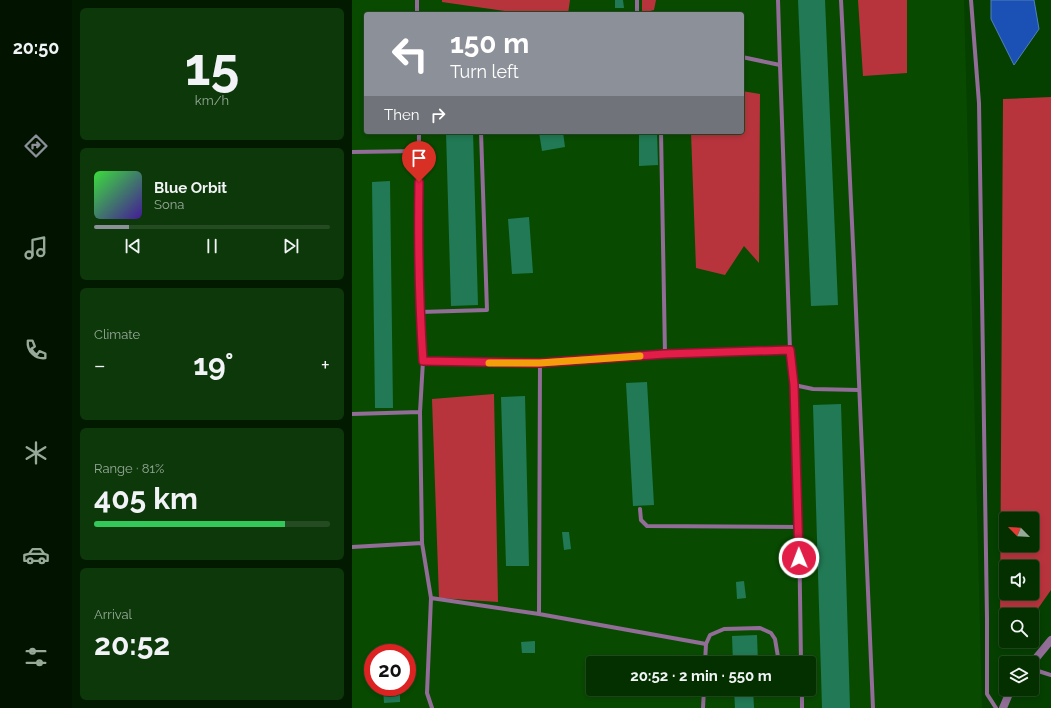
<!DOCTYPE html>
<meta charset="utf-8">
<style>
body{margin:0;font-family:Raleway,sans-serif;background:#0d380a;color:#f1f3f6;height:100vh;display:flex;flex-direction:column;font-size:15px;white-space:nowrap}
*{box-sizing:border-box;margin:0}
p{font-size:13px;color:#97a999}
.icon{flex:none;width:22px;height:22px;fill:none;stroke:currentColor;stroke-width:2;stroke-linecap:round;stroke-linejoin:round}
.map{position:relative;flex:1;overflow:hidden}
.drawer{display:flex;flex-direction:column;gap:8px;padding:8px;background:#021a00;width:280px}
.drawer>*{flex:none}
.banner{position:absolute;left:12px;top:12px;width:380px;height:122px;border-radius:4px;box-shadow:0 2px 6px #0003,0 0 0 1px #254b22;background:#8c9099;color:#fff;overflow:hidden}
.needle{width:26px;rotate:294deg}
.controls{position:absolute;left:647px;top:512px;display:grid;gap:8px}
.controls a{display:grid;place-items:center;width:40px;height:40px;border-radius:4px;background:#043000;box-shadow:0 2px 6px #0003,0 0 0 1px #254b22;font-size:20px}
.speed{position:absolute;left:12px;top:644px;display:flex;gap:8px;font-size:20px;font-weight:700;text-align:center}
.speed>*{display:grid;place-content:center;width:52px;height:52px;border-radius:50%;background:#043000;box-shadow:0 2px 6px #0003,0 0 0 1px #254b22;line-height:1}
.speed .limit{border:6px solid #d22;background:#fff;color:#111}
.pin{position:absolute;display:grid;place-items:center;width:34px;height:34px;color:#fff;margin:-41px -17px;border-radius:50% 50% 50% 0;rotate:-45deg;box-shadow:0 0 4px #0007}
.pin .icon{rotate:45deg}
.me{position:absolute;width:44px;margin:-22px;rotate:359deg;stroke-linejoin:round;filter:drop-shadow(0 0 3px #0008)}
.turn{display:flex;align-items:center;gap:14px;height:84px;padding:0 20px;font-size:18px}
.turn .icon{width:52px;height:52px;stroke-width:2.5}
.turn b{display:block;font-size:28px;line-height:34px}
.then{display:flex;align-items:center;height:38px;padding:0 20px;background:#0003;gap:8px;font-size:15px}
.big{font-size:30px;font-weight:700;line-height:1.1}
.drawer .widget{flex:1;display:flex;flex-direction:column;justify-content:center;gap:6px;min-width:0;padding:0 14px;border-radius:6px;background:#0d380a}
.drawer .dial{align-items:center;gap:0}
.dial b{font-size:52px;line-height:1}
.song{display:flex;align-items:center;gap:12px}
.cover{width:48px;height:48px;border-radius:6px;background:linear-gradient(135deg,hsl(120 70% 55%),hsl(260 70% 35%))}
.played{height:4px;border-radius:2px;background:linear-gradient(90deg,#8c9099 15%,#254b22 15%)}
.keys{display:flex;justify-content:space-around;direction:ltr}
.heat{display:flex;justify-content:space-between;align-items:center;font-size:22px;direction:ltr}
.charge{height:6px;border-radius:3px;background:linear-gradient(90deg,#34c759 81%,#254b22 0)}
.trip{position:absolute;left:234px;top:656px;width:230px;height:40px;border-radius:4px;background:#043000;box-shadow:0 2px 6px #0003,0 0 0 1px #254b22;font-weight:700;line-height:40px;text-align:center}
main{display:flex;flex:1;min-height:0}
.dock{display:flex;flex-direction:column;width:72px;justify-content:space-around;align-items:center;background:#021300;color:#97a999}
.dock .icon{width:28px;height:28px}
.dock .selected{color:#8c9099}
.dock b{font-size:18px;color:#f1f3f6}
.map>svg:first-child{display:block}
.built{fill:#084b00;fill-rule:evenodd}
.forest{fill:#b8343d;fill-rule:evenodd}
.water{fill:#1b50b4;stroke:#5280bc}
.building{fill:#217a55}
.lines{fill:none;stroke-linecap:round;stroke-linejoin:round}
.lane{stroke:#916d97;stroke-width:4}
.street{stroke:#916d97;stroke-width:8}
.route-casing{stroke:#92132f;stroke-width:10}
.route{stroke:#e11d48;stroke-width:7}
.slow{stroke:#f59e0b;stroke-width:7}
</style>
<main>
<nav class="dock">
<b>20:50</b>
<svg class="icon selected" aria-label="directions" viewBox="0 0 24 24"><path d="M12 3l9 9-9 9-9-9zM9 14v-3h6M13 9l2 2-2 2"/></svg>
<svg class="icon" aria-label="music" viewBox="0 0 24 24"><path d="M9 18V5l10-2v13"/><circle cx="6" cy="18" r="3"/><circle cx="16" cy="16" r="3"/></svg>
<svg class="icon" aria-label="phone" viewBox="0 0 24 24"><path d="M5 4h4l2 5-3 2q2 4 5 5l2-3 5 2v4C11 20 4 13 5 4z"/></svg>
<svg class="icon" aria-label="climate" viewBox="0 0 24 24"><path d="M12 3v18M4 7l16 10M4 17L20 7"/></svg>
<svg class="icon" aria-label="car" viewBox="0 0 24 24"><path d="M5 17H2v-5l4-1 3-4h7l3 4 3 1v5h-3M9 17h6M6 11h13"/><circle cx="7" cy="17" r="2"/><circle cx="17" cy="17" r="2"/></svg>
<svg class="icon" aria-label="filters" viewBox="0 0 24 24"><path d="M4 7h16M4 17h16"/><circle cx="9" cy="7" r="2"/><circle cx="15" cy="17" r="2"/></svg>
</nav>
<section class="drawer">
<div class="widget dial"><b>15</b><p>km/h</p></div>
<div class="widget">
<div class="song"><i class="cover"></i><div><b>Blue Orbit</b><p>Sona</p></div></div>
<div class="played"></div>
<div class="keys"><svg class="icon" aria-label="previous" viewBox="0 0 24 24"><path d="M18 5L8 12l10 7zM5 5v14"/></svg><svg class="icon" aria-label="pause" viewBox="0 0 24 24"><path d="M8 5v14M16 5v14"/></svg><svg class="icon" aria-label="next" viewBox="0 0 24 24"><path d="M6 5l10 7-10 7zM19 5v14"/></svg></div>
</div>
<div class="widget"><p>Climate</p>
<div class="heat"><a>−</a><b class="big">19°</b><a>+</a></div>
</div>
<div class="widget"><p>Range · 81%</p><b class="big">405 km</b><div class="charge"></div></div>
<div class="widget"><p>Arrival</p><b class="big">20:52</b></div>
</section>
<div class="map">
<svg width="699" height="708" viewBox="0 0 699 708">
<rect width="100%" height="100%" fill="#054000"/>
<path class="built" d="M0,0H612L630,708H0ZM14,14H390V132H14ZM21,653H55V687H21ZM241,663H457V689H241Z"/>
<path class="forest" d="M90,0H218L216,14H173L90,2Z
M290,0H304L302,10L290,13Z
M506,0H555V73L511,76Z
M390,91L408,94L407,263L392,246L373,275L344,268L339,132H390Z
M699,97V590L680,617V615H654V625L648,626L651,99ZM654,519H680V545H654ZM654,567H680V593H654Z
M142,394L146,602L87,598L80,399Z"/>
<path class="water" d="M639,0H682L687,29L662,65L639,19Z"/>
<path class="building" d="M263,0H271L272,8H263Z
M446,0H473L486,305L459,306Z
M94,132H121L126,305L99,306Z
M187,132H211L213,147L190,151Z
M287,132H305L306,165L287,166Z
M38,181L41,408H23L20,182Z
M177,217L181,273L160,274L156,219Z
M295,382L302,505L281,506L274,383Z
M173,396L177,566H154L149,397Z
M489,404L498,708H470L461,405Z
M210,532H217L219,549L212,550Z
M392,581L394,598L385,599L384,582Z
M405,635L406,663H381L380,636Z
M183,641V653H170L169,642Z
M31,687H48V702L32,703Z
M382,689H401L402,708H383Z"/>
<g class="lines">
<path class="lane" d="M65,0V14
M285,0V14
M426,0L428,65L438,350L442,385L447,527L449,663
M489,0L494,97L502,265L521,708
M619,0L627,103L635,618V694L644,708
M390,57L428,65
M67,132L66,244L68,312L71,361L68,412L70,543L79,598L75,693L80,708
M309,132L313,354
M0,152L67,151
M68,312L135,310L129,132
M71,361L188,363L313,354L438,350
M188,363L187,614L354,644L353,663
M442,385L461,389L507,390
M0,414L68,412
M288,509L289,520L295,526L447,527
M0,547L70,543
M79,598L187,614
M354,644L358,635L372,629L408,628L419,633L423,639L427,663
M680,669L699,675
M450,689V708
M351,708L352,689"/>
<path class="street" d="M680,663L699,640
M651,708L659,689"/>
</g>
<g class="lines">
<g class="route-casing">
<path id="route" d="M67,182C66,242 67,301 71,361L188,363L313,354L438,350L442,385L447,558"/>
</g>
<use href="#route" class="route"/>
<path class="slow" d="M137,363H188L288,356"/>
</g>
</svg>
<div class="controls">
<a><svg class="needle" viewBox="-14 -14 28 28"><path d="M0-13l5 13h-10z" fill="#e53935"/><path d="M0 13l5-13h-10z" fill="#97a999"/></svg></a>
<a><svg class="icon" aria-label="sound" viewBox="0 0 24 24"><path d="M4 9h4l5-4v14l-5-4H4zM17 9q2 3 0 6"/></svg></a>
<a><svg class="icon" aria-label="search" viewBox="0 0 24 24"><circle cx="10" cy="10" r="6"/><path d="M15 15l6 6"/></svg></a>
<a><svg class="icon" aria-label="layers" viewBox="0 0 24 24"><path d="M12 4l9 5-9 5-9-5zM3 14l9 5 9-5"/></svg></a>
</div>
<div class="speed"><div class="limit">20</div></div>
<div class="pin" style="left:67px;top:182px;background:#d93025"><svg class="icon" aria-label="arrive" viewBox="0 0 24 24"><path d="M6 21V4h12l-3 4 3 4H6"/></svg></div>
<svg class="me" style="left:447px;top:558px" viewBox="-20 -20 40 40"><circle r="17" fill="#e11d48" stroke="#fff" stroke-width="3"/><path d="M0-11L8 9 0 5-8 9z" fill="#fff"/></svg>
<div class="trip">20:52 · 2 min · 550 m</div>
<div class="banner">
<div class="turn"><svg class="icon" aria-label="left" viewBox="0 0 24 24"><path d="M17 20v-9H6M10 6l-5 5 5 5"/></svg><div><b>150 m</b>Turn left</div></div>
<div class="then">Then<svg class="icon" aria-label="right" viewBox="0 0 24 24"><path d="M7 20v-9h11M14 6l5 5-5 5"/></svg></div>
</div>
</div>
</main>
